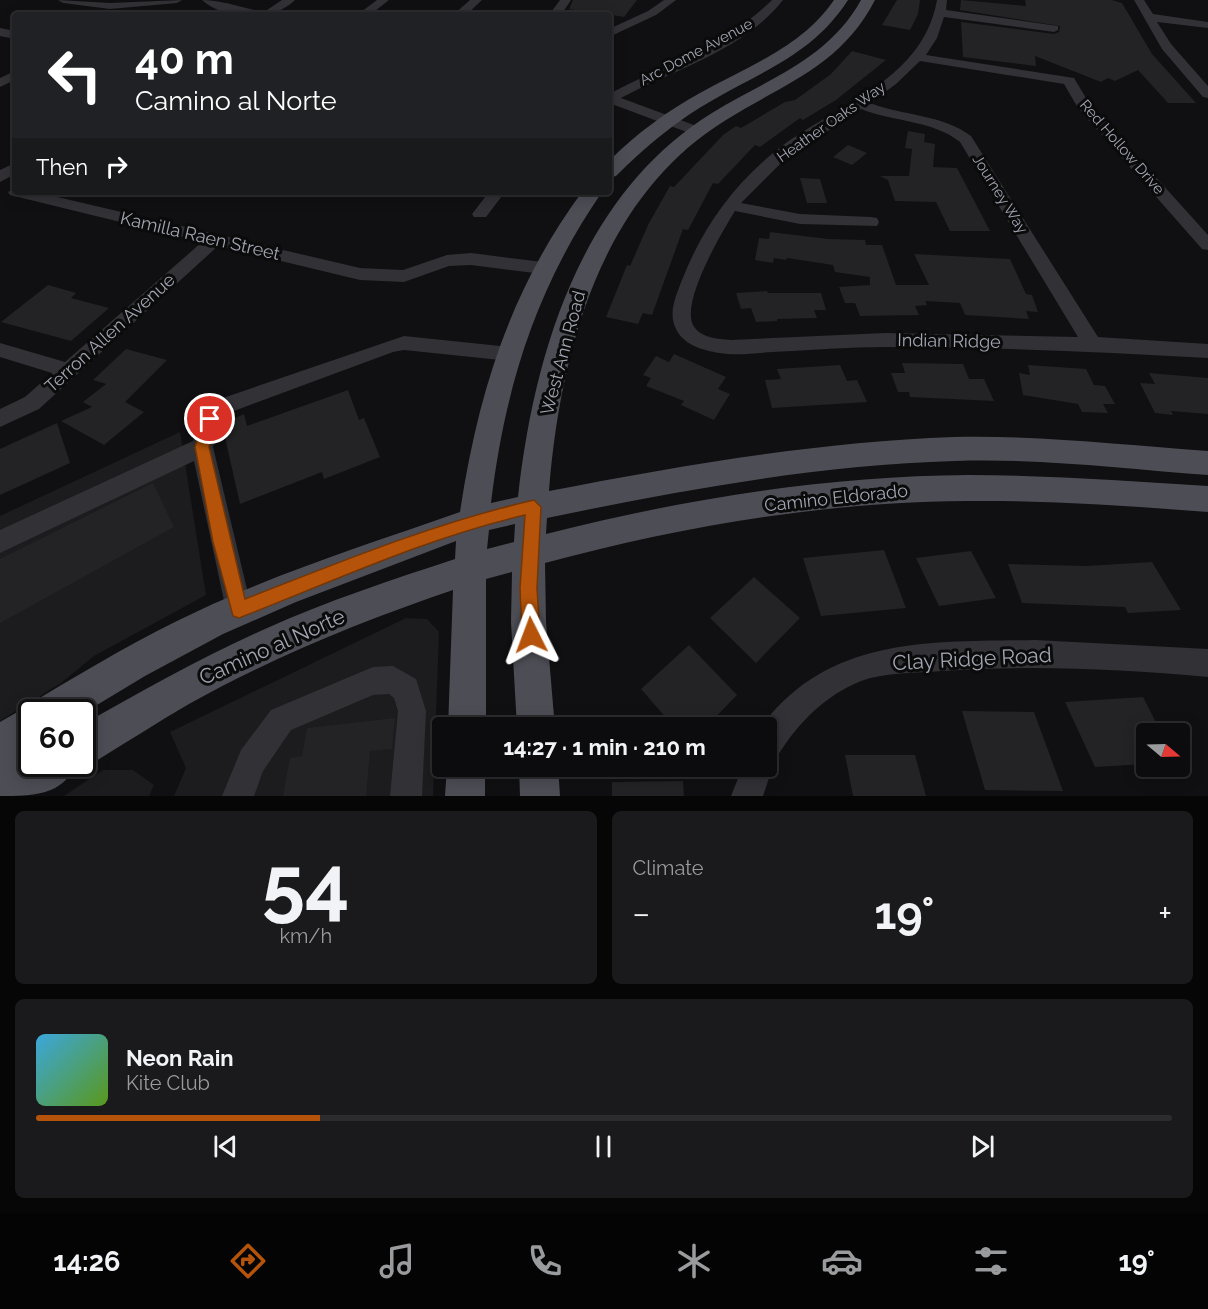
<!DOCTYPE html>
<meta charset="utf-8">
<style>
body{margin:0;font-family:Raleway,sans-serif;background:#1a191b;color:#f1f3f6;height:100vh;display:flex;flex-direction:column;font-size:22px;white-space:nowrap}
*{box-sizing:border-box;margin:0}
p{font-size:20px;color:#9a9b9d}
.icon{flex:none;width:33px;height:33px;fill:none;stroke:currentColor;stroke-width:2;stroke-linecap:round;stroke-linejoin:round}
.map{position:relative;height:796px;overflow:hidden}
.sheet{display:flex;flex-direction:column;gap:15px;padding:15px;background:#070607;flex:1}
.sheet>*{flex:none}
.hud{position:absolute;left:12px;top:12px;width:600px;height:183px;border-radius:6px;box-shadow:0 3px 15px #0003,0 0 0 2px #2c2b2e;background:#202124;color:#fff;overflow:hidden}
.needle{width:39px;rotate:109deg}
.controls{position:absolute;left:1136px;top:723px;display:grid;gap:12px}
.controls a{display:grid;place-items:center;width:54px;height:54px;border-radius:6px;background:#0c0b0d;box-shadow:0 3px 15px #0003,0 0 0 2px #2c2b2e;font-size:30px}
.speed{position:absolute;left:18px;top:699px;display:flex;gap:12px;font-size:30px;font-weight:700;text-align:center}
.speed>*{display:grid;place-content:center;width:78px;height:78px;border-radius:50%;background:#0c0b0d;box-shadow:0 3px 15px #0003,0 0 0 2px #2c2b2e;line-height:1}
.speed .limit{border:3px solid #111;border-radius:9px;background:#fff;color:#111}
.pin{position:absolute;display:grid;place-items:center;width:51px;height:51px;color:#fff;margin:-26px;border:3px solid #fff;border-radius:50%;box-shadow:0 2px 6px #0007}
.me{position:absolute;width:66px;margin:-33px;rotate:357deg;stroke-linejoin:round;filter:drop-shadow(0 0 4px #0008)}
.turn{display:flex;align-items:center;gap:21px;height:126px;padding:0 24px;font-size:27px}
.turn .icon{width:78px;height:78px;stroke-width:2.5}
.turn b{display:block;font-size:42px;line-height:51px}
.then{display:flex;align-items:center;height:57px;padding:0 24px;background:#0003;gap:12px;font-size:22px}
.big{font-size:45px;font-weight:700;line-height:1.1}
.sheet .tile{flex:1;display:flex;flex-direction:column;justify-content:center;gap:9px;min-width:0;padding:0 21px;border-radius:9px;background:#1a191b}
.sheet .dial{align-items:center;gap:0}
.dial b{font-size:78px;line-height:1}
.song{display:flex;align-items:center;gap:18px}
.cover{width:72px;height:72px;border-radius:9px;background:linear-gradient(135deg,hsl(200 70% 55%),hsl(90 70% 35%))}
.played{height:6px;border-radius:3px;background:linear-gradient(90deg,#b45309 25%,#2c2b2e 25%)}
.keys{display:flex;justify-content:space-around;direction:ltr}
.heat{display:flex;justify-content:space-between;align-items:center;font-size:33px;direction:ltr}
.sheet .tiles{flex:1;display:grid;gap:15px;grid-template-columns:1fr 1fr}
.tile:last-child{grid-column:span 2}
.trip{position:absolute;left:432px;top:717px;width:345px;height:60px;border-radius:6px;background:#0c0b0d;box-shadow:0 3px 15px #0003,0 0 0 2px #2c2b2e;font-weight:700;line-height:60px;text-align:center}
.tab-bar{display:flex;height:96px;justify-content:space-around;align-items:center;background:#050405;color:#9a9b9d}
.tab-bar .icon{width:42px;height:42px}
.tab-bar .active{color:#b45309}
.tab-bar b{font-size:27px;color:#f1f3f6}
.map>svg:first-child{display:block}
.built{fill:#1c1c1e}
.building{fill:#232225}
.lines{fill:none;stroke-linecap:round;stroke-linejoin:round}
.minor{fill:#313136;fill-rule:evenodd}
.major{fill:#4d4d55;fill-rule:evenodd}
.route{fill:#b45309;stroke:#753606;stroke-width:1.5}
.labels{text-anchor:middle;stroke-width:6;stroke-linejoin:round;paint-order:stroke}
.far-street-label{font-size:15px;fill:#a1a4b1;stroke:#0b0b0c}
.street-label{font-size:18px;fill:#a1a4b1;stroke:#0b0b0c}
.near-street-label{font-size:21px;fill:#a1a4b1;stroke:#0b0b0c}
</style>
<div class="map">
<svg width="1208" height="796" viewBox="0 0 1208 796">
<rect width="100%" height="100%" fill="#100f11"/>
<path class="built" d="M180,432L206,595L94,656L61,683L0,721V516Z
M406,618L427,619L439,632L433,796H174L186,768L170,732Z
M103,770H133L154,785L149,796H64Z"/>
<path class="building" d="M573,0H637L624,17L593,12L590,15H570L574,10L569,9Z
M897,0H920L918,14L910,30L882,25Z
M961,0L1026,6L1025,0H1112L1122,3L1152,54L1196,103H1168L1138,70L1115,81L1108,78L1101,82L1035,56L1036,66L963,57L961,22L1054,34L1059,32L1060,26L960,10Z
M852,51L886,60L836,100L803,120L800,118L760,147L755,145L718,184L713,183L688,230L683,229L652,315L643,313L638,324L606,317L627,265L630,266L649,223L670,186L674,187L723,135L736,126L741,128L785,102L795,100L831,74Z
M908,131L925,134L924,142L935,144L933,167L957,168L990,231H950L936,202L895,201L888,180L880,176H909L912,149L905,148Z
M848,145L867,153L852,165L833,157Z
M800,178L820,179L827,203H807Z
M770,232L828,239L865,240L866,245H882L896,285H929L914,254L1010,259L1026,294L1032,295L1038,312L1026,311L1029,319L965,315L960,303L925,301L927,305L915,306L919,315L860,316L855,303H845L839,287L870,285V277L835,272L833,265L787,258L786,260L774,258L773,263L755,260L759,238L769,239Z
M48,285L76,293L71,298L109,308L71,341L1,322Z
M767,291L768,293H821L826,310H814L817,318L777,319V321L756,322L751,308L741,309L736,293Z
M126,349L167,360L125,402L144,412L104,445L61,421L92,407L83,402L106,384L93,380Z
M674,354L726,377L718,389L730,394L714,420L681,405L684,401L646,386L651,378L643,375L656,356L669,362Z
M902,363L963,364L969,379H984L994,401L910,397L909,392H898L891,373H905Z
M840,365L847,381L857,380L867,402L772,408L765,380L781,379L777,369Z
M1028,365L1086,369L1094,385L1105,386L1115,404H1103L1108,413L1082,412L1078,404L1023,395L1019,373L1030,375Z
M1149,373L1208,378V414L1171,411L1173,415L1155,413L1140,383L1155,384Z
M348,390L359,420L364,418L380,457L324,479L322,472L240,504L222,424L244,414L247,426Z
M57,423L70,463L0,495V449Z
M153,483L174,527L0,623V559Z
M884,550L906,608L821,616L803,558Z
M971,551L996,598L939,606L916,558Z
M1152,562L1181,610L1128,613L1125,607L1022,603L1008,564L1086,566Z
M754,577L800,618L756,663L710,618Z
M689,645L737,695L705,728H675L641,689Z
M1143,697L1162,734H1146V764L1095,767L1065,702Z
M962,711L1034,712L1063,791L985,790Z
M395,718L392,749L370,751L366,796H283L290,758L302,756L307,728Z
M845,755H915L926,796H853Z
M683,781L684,796H612V782Z"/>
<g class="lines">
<path class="minor" d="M58,0L110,3L182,0L177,3L110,9L63,3Z
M202,0C221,0 243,8 264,12L282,0H295C274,22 225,21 202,0Z
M377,0H389L370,15H357Z
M470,0H482L466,15H453Z
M560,0H571L561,15H549Z
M664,0H676L656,15L609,37V29L648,11Z
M772,0H783C744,50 675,69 621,98L702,128V134H692L609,103V94C664,65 727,45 772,0Z
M937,0H947L946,10L1058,26V30L1054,32L944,17L937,38L926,55L1074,78L1089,103L1208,235V250L1202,249L1078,108L1064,84L920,61L896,84L870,103C903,116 942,114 971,136L1098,337L1208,344V358C1101,352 994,347 887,347C849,347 811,350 773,352C756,353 737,356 719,353C703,350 686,346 677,331C667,314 676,296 682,280C702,229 731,188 773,153C830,106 922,84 937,0ZM861,109C893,122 933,120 960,142L1078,337L885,333L731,340C718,339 700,338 693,325C681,301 722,232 735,211L800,224L877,226L879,222L877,218L871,217L800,214L741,203L786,158Z
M1134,0H1144L1153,14L1208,22V28L1157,22L1171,44L1208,86V98L1203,97L1162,49Z
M0,28L15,31V39L0,36Z
M15,71V80L0,87V78Z
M15,163V174L0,182V170Z
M15,188V192H36L360,268L403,270L447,255L471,253L543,262L552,268L543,274L471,265L449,266L404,282L360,280L218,246L39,409L0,427V409L25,397L52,373L0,357V343L65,362L202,242L10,195L8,192Z
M489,192H505L486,217H474L472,214Z
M404,336L510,347L517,349L520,354L517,359L510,361L404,350L393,352L234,411L220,423L213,447L252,610L248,619L239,623L230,619L226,610L194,461L0,553V530L193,441L202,413L220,399Z
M1035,640L1208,649V677C1119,669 1031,665 942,671C916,673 886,672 861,681C824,696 797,724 777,757L770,759L773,766L763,796H731L743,766H766V728H761L764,723C832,635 934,642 1035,640Z
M393,666L416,679L426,711L422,796H390L398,711L394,698L389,694L373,695L291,730L263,771L254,796H222L241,750L271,710L373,667Z"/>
<path class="major" d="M834,0H848C813,54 766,69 713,100C677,120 645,147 616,176L609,178V161C636,134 667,111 700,93C749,65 801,48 834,0Z
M861,0H875C841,66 785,83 726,120C600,197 560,353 549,491C683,465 817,442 954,437C1038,435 1124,445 1208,451V475C1124,469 1039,458 955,461C817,465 682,490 547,518L546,534C683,499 826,476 968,475C1048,475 1128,481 1208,486V512C1128,506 1048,500 967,501C825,502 682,526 545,563L546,622L555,728H517L511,622L512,572L486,579V728H448L453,590C362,621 273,657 189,704C158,722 127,742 96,761L82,766L76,764C63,796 32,796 0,796V722L19,711L35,706L38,699C90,668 143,636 198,611C282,571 372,543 460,512C478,393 510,290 582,192H602C536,288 505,387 491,503L518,497C534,353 581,194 712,113C767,79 828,60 861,0ZM515,524L514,542L487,549L489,530ZM456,541L455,559C391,580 327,601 265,629C202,657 142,691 82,725V764H32V712L82,714L145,676L223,634L296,602Z
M447,766H485V796H445Z
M519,766H558L560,796H520Z"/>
</g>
<path class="route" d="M210,413L217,419L209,447L245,599C340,562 434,523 534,500L541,507L537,588L540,635L537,641L531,643L525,641L522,635L520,588L525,515C426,538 334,581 239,618L233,616L213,542L195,447L203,419Z"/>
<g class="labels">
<g class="far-street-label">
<text transform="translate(696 52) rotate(-28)" y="5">Arc Dome Avenue</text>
<text transform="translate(831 122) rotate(-35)" y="5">Heather Oaks Way</text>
<text transform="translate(1122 147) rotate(49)" y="5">Red Hollow Drive</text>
<text transform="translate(1000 194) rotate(58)" y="5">Journey Way</text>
</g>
<g class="street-label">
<text transform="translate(200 236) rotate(13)" y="6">Kamilla Raen Street</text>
<text transform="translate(110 333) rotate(-42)" y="6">Terron Allen Avenue</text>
<text transform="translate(949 341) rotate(1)" y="6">Indian Ridge</text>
<text transform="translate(563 353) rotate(-75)" y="6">West Ann Road</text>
<text transform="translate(836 498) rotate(-6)" y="6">Camino Eldorado</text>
</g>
<g class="near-street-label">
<text transform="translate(272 647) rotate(-24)" y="7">Camino al Norte</text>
<text transform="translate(972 659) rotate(-3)" y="7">Clay Ridge Road</text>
</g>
</g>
</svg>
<div class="controls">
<a><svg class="needle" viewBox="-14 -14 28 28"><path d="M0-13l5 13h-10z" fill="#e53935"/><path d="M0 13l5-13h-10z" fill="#9a9b9d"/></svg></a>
</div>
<div class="speed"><div class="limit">60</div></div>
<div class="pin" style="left:210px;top:419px;background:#d93025"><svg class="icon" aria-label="arrive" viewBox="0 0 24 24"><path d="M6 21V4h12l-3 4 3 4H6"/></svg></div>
<svg class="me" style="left:531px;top:635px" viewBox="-20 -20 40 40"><path d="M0-17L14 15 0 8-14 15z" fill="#b45309" stroke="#fff" stroke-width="4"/></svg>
<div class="trip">14:27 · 1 min · 210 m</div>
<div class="hud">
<div class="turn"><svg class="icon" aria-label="left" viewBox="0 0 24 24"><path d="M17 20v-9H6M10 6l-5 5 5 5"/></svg><div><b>40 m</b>Camino al Norte</div></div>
<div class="then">Then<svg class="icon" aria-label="right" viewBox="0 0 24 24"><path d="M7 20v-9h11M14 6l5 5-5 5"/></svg></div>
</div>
</div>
<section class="sheet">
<div class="tiles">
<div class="tile dial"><b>54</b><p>km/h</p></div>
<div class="tile"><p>Climate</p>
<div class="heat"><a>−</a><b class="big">19°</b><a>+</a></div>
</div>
<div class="tile">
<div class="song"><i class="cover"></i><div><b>Neon Rain</b><p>Kite Club</p></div></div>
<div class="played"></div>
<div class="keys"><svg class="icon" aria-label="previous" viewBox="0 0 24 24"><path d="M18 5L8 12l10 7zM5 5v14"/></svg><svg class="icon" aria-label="pause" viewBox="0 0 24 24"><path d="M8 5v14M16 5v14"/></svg><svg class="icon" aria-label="next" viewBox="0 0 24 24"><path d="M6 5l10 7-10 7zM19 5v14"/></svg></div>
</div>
</div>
</section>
<nav class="tab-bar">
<b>14:26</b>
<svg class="icon active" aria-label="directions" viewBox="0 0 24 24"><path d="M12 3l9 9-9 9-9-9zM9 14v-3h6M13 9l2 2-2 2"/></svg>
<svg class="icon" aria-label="music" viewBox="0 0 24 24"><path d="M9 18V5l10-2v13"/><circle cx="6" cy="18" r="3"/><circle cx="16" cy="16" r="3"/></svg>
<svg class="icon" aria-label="phone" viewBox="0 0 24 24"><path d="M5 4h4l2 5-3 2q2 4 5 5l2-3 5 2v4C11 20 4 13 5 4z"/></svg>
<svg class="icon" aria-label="climate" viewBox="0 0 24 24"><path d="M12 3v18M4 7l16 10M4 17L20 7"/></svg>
<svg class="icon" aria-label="car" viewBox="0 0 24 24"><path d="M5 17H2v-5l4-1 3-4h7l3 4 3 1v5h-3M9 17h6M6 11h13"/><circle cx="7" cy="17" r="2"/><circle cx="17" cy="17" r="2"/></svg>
<svg class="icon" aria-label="filters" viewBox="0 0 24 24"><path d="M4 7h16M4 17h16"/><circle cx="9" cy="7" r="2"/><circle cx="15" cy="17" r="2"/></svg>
<b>19°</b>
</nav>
